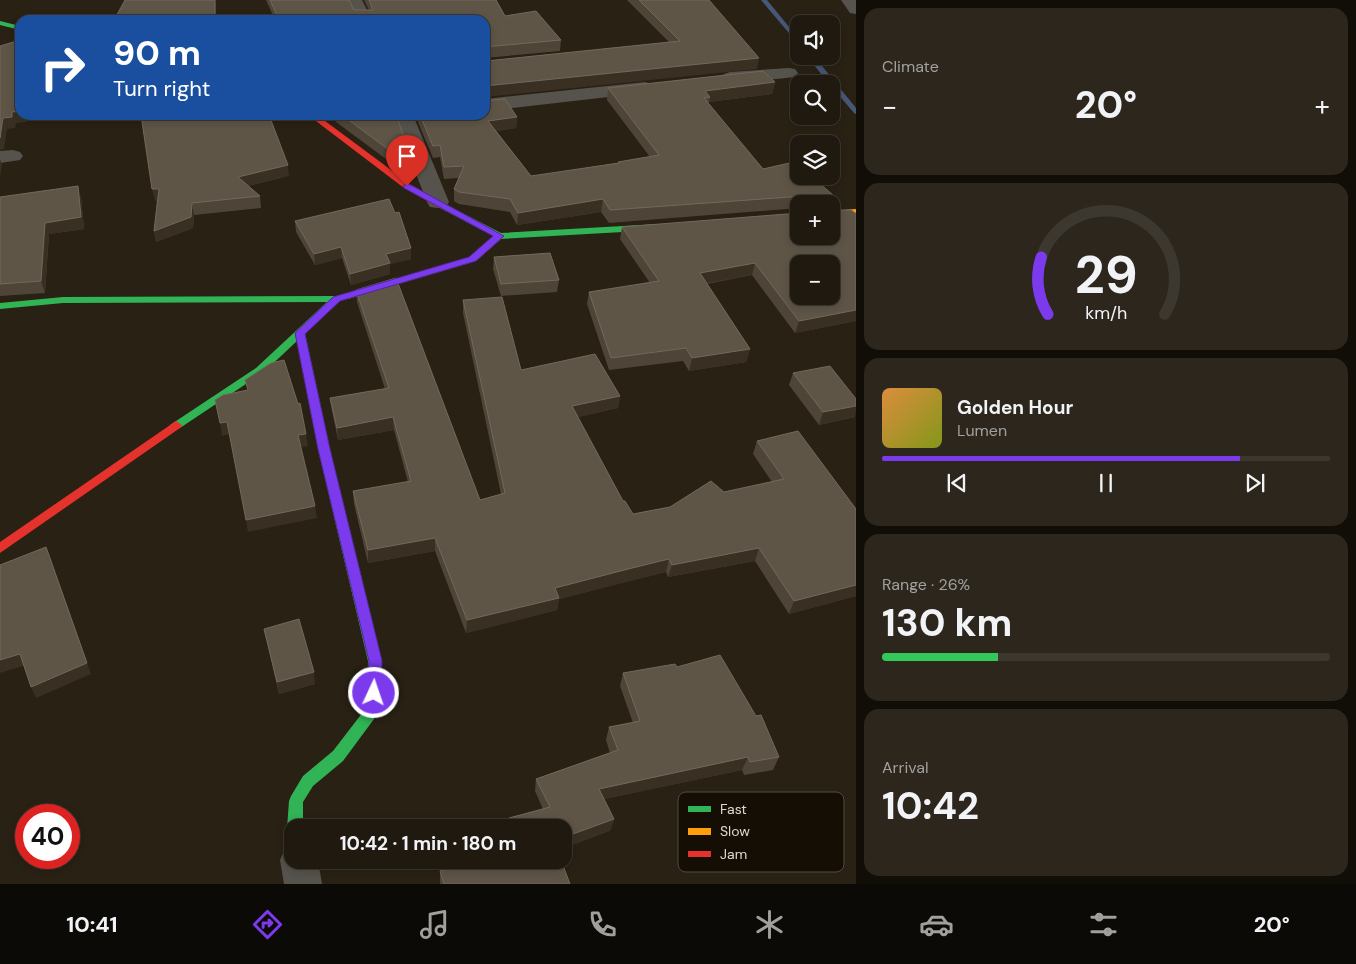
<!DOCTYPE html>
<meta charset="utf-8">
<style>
body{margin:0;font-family:"DM Sans",sans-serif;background:#2c261d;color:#f1f3f6;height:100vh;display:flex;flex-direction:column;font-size:19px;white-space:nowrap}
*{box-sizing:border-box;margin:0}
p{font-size:16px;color:#a1a09e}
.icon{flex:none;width:28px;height:28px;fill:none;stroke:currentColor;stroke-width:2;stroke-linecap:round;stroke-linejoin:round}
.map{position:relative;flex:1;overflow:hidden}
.drawer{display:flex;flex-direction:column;gap:8px;padding:8px;background:#110e08;width:500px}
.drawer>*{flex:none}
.hud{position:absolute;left:15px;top:15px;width:475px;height:105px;border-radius:15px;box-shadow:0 2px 8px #0003,0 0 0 1px #3c382f;background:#1a4fa0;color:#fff;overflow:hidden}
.buttons{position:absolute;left:790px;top:15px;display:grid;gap:10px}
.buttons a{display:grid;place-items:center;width:50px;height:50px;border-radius:10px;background:#1f190f;box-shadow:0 2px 8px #0003,0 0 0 1px #3c382f;font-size:25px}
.speed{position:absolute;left:15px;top:804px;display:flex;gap:10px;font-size:25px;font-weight:700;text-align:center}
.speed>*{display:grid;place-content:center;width:65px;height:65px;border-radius:50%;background:#1f190f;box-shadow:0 2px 8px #0003,0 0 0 1px #3c382f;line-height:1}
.speed .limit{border:8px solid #d22;background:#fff;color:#111}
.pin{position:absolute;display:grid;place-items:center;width:42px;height:42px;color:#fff;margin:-51px -21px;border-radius:50% 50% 50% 0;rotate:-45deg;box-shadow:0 0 5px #0007}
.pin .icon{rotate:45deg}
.me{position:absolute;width:55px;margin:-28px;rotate:3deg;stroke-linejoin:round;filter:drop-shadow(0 0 4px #0008)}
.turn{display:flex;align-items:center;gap:18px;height:105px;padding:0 15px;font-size:22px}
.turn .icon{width:65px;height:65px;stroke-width:2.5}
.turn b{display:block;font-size:35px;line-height:42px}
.big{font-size:38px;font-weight:700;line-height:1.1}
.drawer .widget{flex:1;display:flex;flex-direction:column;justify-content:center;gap:8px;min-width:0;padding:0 18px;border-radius:15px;background:#2c261d}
.drawer .dial{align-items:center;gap:0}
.dial svg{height:130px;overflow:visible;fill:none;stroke:#3c382f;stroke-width:7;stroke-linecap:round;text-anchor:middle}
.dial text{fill:#f1f3f6;stroke:none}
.song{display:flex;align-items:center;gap:15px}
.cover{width:60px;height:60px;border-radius:8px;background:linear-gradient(135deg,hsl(30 70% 55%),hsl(70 70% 35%))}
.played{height:5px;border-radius:2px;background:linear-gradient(90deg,#7c3aed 80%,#3c382f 80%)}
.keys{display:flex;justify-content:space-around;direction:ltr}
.heat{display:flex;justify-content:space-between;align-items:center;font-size:28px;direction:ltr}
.charge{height:8px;border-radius:4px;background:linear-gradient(90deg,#34c759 26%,#3c382f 0)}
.trip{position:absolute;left:284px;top:819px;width:288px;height:50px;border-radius:15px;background:#1f190f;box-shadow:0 2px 8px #0003,0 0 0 1px #3c382f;font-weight:700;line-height:50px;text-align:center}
.tab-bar{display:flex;height:80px;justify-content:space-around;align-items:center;background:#0c0a06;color:#a1a09e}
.tab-bar .icon{width:35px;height:35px}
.tab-bar .selected{color:#7c3aed}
.tab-bar b{font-size:22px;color:#f1f3f6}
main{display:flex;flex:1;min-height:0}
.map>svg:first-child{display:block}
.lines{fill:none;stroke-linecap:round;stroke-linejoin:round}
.stream{fill:#485777;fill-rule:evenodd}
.street{fill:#56534d;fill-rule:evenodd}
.fast{fill:#30b455;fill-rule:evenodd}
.slow{fill:#ff9f0a;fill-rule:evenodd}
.jam{fill:#e5322d;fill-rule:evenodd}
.wall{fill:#4e4538;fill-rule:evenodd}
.shaded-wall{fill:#393023}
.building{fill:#5e5547;stroke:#72695c;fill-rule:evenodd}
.route{fill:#7c3aed;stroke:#51269a}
.key{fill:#140e05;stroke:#514a40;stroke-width:1}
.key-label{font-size:14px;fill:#e0d6c8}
</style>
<main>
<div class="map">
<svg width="856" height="884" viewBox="0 0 856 884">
<rect width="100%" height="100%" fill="#292114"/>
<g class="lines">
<path class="stream" d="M761,0H767L799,39V45Z
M807,56H814L856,108V114L854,113L831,86V84H829Z"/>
<path class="street" d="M346,0H362L372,20H356Z
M841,0H856V14L850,13Z
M789,68L795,69L798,73L795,77L730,84L724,82L721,78L724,74L730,72Z
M645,82L652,84L654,88L652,92L485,111V99Z
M393,115H413L449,202L446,207L438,208L430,207L427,202Z
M13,150L20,152L23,156L20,160L0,163V151Z
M292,844V860H318L322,884H284L280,860L286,847Z"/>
<path class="fast" d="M0,21L20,26V30L0,25Z
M443,203L501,233L658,224L663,227L658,230L499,239L440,208L439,206Z
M348,293L353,296L351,298L339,301L305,333L330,449L382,661L381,693L374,719L343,761L313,786L303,802V828H292V834L290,833L287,828L289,801L291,796L303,776L333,751L363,712L367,693L368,661L318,449L297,341L264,372L180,428L176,429L170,425L256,368L327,302L63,303L0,309V303L63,297L336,296Z"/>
<path class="slow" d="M856,209V215L831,217V211Z
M499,233L502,234V238L476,261L351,298L348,299L343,296L345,294L470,257L496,234Z"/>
<path class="jam" d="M308,115H317L410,184L447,206L443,209L440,208L404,188Z
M176,421L182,425L180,428L0,553V542Z"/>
</g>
<path class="wall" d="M266,0H349L354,10H369L364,0H496L505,16L561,40L560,51L485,58V20H275Z
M627,0H709L757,69L486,61L669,42Z
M763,71L775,82L772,94L709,102L708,103L763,169L794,162L799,166V176H811L833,195L834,210H851L855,213H856V321L795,333L752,275L707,284L750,349L746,362L689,371L683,361L609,370L587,304L589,292L650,283L620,239L622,227L799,213V236H831V204H799V208L609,223L601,212L517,225L510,212L459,204L454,201V189L459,178L444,179L440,157L433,158L415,115H485V101L505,99L517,117L516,128L496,131L531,176L618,163V162L650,157L607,100L608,88ZM799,264H831V296H799Z
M332,115H396L408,148L409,160L390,162L336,122Z
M289,176L248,186L260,196L261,208L194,215L193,228L156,242L154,231L157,200L155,201Z
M0,197H81L84,229L49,234L45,293L0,296Z
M295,221L411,248V259L390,264V274L351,285L342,258L315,265L296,232Z
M494,257L559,280L557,292L501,296L493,269Z
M356,290L480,500L501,494L463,313V300L521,370L620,396L618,408L578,417L623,501L633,514L670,507L724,492L772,482L753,454L757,441L856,509V596L789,614L755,561L668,577L666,572L629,581L559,599L557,610L466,633L435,551L368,563L354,504L353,491L408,482L394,430L338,440L332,411L330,398L385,389L357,302Z
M793,373L856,399L855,417L819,425L789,385Z
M264,629L315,684L279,694Z
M677,667L779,757L773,770L744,775L742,770L604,799L614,819L610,831L562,828H507L509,818L543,809L535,791L536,779L610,753L606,740L609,727L633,723L620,686L623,673Z
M440,871L570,884H440Z"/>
<path class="shaded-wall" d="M215,0H216V20H215Z
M759,58L757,69L485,97V86Z
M775,82L772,94L709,102L710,97L705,91Z
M20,111V115H56L27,119V122L16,123L15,128L7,129L4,149L0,150V138L3,118L12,112Z
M517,117L516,128L487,133L488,121Z
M0,159L2,165L0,177Z
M288,165L289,176L240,188L238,177Z
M78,186L81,197L84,229L49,234L45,293L41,281L45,223Z
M152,189H159L161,200L155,201Z
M603,199L601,212L517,225L518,213Z
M192,203L194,215L193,228L156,242L154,231Z
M341,247L342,258L315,265L314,254Z
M411,248V259L390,264V274L351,285L350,274L386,254Z
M755,263L752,275L697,285L700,273Z
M856,310V321L795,333L799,321Z
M750,349L746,362L689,371L692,358Z
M620,396L618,408L570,419L572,406Z
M856,406L855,417L819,425L823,412Z
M393,417L394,430L338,440L337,428Z
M227,422L230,434L222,436L220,423Z
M306,434L308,446L299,448L298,435Z
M315,506L317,518L248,532L246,520Z
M435,538V551L368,563V550Z
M46,547L51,559L91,674L36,698L31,687Z
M759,548L755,561L668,577L672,565Z
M669,559L666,572L559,599L557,610L466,633L467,620L555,588Z
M856,585V596L789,614L794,601Z
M20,654L26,665L0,673V660Z
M314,672L315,684L279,694L277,682Z
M748,757L742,770L596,801L599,789Z
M614,819L610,831L562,849V838Z"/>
<path class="building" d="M125,0H215V20H114Z
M270,0H349L354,10H373L369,0H496L505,16L536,11L561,40L485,47V49V20H279Z
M639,0H709L759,58L485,86V60L486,61L680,41Z
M20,40V111L12,112V117L3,118L0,138V46Z
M763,71L775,82L705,91L710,97L704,98L763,169L794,162L799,166V176H811L833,195L834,210H851L855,213H856V310L799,321L755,263L700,273L750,349L692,358L686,348L611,358L589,292L659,281L622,227L799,213V236H831V204H804V196L610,210L603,199L518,213L510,199L459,192L454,189L464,166L444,167L440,145L433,146L420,115H485V101L505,99L517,117L488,121L531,176L619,163L618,162L659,155L608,88ZM799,264H831V296H799Z
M141,115H269L288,165L238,177L260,196L192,203L191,217L154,231L159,189H152Z
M342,115H396L408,148L389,150Z
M78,186L81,217L45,223L41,281L0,284V197Z
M389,199L395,213L399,212L411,248L386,254L390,263L350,274L341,247L314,254L295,221Z
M550,253L559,280L501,284L494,257Z
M396,278L480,500L505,493L463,300L502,297L521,370L595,354L620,396L572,406L623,501H625L633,514L670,507L711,481L724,492L784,479L757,441L798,431L856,509V585L794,601L759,548L672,565L669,559L632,568L555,588L559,598L467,620L435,538L368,550L353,491L411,481L393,417L337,428L330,398L389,388L356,290Z
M284,360L298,404L300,403L306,434L298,435L315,506L246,520L227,422L220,423L215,400L223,395L248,390L245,380L271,363Z
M830,366L856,399V406L823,412L793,373Z
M46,547L87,663L31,687L20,654L0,660V565Z
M299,619L314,672L277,682L264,629Z
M720,655L756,716L761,715L779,757L750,762L748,757L599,789L614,819L562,838V828H511L509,818L550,807L536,779L618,750L609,727L640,721L623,673L675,664L677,667Z
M480,860H561L570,884H444L440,871Z"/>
<path class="route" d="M407,183L504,236L476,261L340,301L305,334L330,449L382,661L381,693L379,697L374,699L369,697L367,693L369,661L318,449L295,333L333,297L469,257L493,236L404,188L403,186Z"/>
<rect x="678" y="792" width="166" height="80" rx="8" class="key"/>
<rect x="688" y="806" width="23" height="6" fill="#30b455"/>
<rect x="688" y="828" width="23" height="7" fill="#ff9f0a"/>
<rect x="688" y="851" width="23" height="6" fill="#e5322d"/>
<g class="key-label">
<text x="720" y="814">Fast</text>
<text x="720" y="836">Slow</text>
<text x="720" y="859">Jam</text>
</g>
</svg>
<div class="buttons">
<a><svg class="icon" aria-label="sound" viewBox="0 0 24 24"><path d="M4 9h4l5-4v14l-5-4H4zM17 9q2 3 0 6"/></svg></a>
<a><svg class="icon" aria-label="search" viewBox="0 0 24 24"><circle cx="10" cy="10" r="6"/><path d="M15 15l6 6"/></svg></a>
<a><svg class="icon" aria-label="layers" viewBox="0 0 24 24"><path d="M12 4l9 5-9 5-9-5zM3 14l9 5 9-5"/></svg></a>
<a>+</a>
<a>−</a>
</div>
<div class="speed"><div class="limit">40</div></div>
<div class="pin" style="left:407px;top:186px;background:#d93025"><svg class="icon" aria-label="arrive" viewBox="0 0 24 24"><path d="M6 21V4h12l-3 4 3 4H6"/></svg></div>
<svg class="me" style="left:374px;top:693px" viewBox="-20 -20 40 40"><circle r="17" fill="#7c3aed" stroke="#fff" stroke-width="3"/><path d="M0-11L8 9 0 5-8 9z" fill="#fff"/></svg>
<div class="trip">10:42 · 1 min · 180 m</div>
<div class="hud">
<div class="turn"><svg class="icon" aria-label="right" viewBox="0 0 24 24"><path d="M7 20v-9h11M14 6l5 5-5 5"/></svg><div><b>90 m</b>Turn right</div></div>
</div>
</div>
<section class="drawer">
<div class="widget"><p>Climate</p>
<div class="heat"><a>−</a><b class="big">20°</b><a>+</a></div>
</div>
<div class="widget dial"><svg viewBox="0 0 100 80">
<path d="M14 69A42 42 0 1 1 86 69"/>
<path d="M14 69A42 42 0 0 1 10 34" stroke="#7c3aed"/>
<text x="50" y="56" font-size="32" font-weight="700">29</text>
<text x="50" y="72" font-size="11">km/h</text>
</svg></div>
<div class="widget">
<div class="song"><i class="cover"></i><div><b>Golden Hour</b><p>Lumen</p></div></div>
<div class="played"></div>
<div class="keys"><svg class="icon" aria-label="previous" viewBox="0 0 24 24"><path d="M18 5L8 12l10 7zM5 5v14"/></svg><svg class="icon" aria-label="pause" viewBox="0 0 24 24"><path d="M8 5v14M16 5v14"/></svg><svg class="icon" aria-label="next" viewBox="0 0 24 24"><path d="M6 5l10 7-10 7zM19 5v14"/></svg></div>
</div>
<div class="widget"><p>Range · 26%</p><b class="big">130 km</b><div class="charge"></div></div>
<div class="widget"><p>Arrival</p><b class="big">10:42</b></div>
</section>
</main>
<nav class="tab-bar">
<b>10:41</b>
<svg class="icon selected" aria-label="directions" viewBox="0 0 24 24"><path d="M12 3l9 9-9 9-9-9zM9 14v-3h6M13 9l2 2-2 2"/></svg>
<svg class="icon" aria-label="music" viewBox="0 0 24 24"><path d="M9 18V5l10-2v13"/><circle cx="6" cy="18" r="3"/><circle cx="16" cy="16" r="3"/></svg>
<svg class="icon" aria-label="phone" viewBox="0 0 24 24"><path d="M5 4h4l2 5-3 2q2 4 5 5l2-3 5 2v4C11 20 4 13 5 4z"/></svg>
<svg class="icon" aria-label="climate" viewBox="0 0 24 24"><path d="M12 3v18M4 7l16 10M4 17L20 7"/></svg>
<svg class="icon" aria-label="car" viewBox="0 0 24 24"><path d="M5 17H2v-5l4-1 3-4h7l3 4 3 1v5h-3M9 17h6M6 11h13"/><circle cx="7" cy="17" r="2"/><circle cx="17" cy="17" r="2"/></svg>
<svg class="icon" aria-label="filters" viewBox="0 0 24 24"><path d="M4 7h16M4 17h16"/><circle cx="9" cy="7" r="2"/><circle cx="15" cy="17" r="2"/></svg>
<b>20°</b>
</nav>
